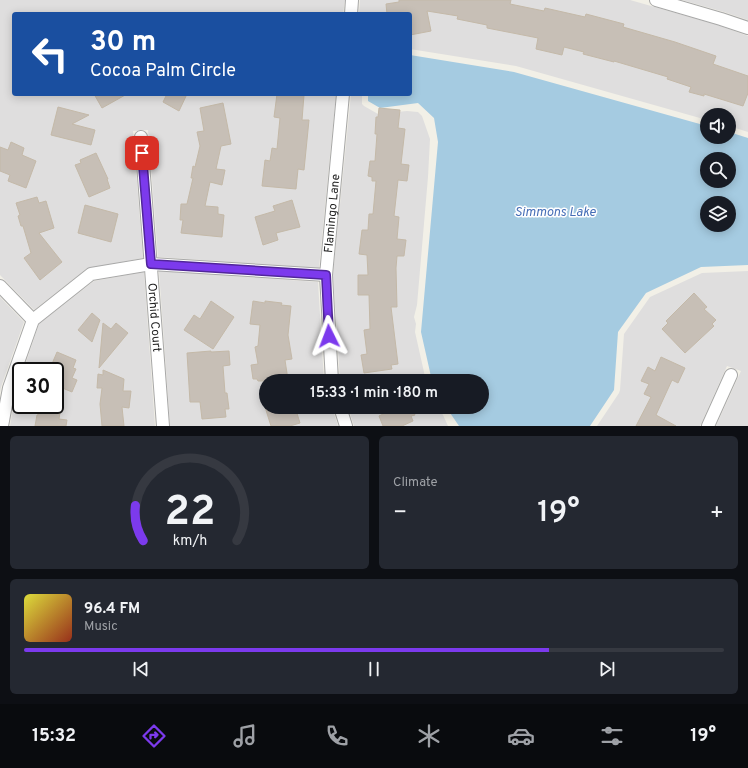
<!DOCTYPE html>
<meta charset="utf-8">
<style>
body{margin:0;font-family:Overpass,sans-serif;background:#242831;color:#f1f3f6;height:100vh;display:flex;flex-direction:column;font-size:15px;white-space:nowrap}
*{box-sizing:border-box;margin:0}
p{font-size:13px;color:#9ea1a6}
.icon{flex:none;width:22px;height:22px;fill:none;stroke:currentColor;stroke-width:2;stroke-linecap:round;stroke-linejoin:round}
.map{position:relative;height:426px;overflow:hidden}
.side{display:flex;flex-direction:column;gap:10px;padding:10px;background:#0d0f14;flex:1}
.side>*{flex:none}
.top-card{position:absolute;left:12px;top:12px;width:400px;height:84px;border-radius:4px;box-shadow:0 2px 10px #0003;background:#1a4fa0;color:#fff;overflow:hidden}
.fabs{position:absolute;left:700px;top:108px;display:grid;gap:8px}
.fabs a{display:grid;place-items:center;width:36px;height:36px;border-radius:50%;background:#171b24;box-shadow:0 2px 10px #0003;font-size:20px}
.speed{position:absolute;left:12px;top:362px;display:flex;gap:8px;font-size:20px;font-weight:700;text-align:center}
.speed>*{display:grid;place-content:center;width:52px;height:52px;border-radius:50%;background:#171b24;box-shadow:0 2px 10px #0003;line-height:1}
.speed .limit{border:2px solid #111;border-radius:6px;background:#fff;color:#111}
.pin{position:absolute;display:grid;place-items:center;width:34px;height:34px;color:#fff;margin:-17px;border-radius:8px;box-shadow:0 2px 6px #0006}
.me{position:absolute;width:44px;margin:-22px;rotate:357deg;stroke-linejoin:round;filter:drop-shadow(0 0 3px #0008)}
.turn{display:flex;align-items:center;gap:14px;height:84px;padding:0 12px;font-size:18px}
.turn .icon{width:52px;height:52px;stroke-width:2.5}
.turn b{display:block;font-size:28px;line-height:34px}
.big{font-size:30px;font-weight:600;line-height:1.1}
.side .card{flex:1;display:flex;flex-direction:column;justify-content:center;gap:6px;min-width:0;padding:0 14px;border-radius:6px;background:#242831}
.side .dial{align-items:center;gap:0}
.dial svg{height:104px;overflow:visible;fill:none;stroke:#363941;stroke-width:7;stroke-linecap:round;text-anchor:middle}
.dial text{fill:#f1f3f6;stroke:none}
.song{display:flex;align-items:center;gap:12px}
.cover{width:48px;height:48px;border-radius:6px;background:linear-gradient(135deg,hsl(60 70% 55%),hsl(10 70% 35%))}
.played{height:4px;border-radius:2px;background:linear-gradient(90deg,#7c3aed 75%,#363941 75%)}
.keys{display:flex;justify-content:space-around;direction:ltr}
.heat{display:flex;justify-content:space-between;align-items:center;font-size:22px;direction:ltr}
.side .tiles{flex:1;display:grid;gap:10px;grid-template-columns:1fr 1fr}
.card:last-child{grid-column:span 2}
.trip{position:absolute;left:259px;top:374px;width:230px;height:40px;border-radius:20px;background:#171b24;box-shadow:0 2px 10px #0003;font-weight:600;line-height:40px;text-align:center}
.dock{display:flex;height:64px;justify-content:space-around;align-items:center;background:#090b0e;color:#9ea1a6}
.dock .icon{width:28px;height:28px}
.dock .on{color:#7c3aed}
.dock b{font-size:18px;color:#f1f3f6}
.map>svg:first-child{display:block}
.residential{fill:#dfdede}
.water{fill:#a5cbe1;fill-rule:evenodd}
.building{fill:#c7bfb6;stroke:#c4b9a8}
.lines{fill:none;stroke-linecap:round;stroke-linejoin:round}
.street-casing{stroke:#a8a8a8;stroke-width:14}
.street{stroke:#fff;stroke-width:12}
.route-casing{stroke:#51269a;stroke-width:10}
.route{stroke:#7c3aed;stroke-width:7}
.labels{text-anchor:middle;stroke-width:3;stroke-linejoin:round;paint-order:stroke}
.street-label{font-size:12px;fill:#212121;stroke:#fff}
.water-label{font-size:13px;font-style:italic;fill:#466eb7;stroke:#fff}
</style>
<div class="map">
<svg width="748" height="426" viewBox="0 0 748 426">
<rect width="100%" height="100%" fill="#f2f0e7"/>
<path class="residential" d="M0,0H345L343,14H14V94H336L319,268L158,257L148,130L133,131L143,258L89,268L86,269L34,310L0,275Z
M360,0H630L718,25L748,36V132L729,126V115H707V120L516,66L410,49V14H359Z
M682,0H748V20L724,12Z
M351,94H362V104L364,106L378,114L407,111L418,112L422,116L430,139L428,177L417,305L414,317L416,324L415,332L426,381H340L333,275Z
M159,271L318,282L324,381H266V407H332L338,426H170Z
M748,271V426H716L741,371L727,366L700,426H597L619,393L620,390L624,334L650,297L702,273Z
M144,272L155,426H10L16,389L21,376V405H55V371H23L39,324L94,281Z
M0,297L24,322L1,387L0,393Z
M348,407H438L443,415L448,426H354Z"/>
<path class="water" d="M410,55L514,72L707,126V137H729V132L748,138V265L701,267L646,293L618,332L614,390L590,426H459L446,407H482V381H432L421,332L438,142L434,118L418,103L380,108L368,101V94H410ZM707,159H729V181H707ZM707,203H729V225H707Z"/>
<path class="building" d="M399,0H511L510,4L544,11L545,8L585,17L586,14L624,24L623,27L675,42L716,56L713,64L748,76V93L743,106L704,94V96L689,92L691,87L667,79L668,77L614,61V62L583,54L584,52L564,47L562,55L536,49L538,38L487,28V25L457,19L458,16L427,11L431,31L410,35V14H387L386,4L399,2Z
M94,94H127L102,108Z
M167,94H187L179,111L163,102Z
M277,94H291L304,95L302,120H309L304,170L298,169L296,189L262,186L265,160L270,161L272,148L277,149L280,118L274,117Z
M223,103L231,144L221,146L216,169L225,170L222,185L210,182L205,206L218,207V214L224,215L222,237L181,233L183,220H180L181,204H187L193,178H191L193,166L195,167L200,146L197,132L204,131L200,108Z
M58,107L89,115L72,124L95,130L91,145L51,135Z
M379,108L400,110L398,128L405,129L401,164L409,165L407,181L398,180L394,216L399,217L397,239L406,240L404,256H397L396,268L397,307H391L398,364L391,365L392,369L364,373L361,355L367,354L364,330L370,329L369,295H358V275H368L367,255L359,254L362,230H368L369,214H373L376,181H372V177L368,176L370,161H375L377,134H375L376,117H378Z
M11,142L24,148L22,155L36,161L26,188L8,181L10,175L0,171V147L8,150Z
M96,153L108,179H107L110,188L89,197L75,165L81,163L80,160Z
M37,197L39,203L46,201L54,228L39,233L62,262L40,280L24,258L31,253L23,226H21L18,216L20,215L16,203Z
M292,200L300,227L276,233L278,240L263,245L255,217L275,211L273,206Z
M85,205L118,214L111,242L78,233Z
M694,293L707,307L704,309L716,320L712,324L714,326L685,353L662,329L668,323L666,321Z
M211,301L234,317L213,349L184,330L194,315L200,319Z
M253,301L265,303V301L282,303L281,305L291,306L288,335L292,359L285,360L288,380L282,381H258L257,379H253L251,365L258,364L255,347L258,346L260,325L250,324Z
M92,313L100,320L92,342L78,330Z
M103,323L111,329L116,323L128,333L99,368Z
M211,351V352L229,351L230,365L223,366L225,393H227L229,409H225L226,417L202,419L200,402H190L187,353Z
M57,352L76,360L73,368L76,369L72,378L77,380L72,392L55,385V371H49Z
M661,357L685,368L678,383L672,380L656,415L676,426H636L651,397L644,394L649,384L641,381L648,367L655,371Z
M103,370L124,379L123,391H131L129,408L122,407L124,426H102L100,404L102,388H97L98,374L103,375Z
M40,405H61L59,419L67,420L66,426H35L37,415H38Z
M265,407H295L300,423L290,426H271Z
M382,407H411L415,415L411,416L413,421L402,426H383L379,416L385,413Z"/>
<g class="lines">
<g class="street-casing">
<g id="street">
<path d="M656,0L721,19L748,28"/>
<path d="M351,14L352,0"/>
<path id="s1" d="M141,137L163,426"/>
<path d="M0,286L33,320"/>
<path id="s2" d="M332,381L326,275L343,94"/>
<path d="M340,407L346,426"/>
<path d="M2,426L9,388L33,320L91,274L151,264L326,275"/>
<path d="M708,426L731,375"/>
</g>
</g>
<use href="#street" class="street"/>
</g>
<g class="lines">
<g class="route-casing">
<path id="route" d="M142,153L151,264L326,275L329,336"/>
</g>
<use href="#route" class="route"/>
</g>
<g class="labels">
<g class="street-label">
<text dy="4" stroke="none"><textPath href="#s2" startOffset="168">Flamingo Lane</textPath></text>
<text dy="4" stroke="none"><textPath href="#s1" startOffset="181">Orchid Court</textPath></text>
</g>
<g class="water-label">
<text x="555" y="216">Simmons Lake</text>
</g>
</g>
</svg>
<div class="fabs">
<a><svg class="icon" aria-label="sound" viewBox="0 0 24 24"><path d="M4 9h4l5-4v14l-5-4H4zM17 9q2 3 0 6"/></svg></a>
<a><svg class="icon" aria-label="search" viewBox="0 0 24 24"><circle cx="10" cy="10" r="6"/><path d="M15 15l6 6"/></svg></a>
<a><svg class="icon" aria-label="layers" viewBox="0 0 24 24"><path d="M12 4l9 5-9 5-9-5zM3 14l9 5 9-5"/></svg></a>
</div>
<div class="speed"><div class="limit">30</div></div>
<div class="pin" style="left:142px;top:153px;background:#d93025"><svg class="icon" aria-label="arrive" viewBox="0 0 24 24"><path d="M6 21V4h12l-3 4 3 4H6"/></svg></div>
<svg class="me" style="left:329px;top:336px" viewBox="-20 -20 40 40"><path d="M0-17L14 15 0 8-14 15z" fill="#7c3aed" stroke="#fff" stroke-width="4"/></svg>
<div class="trip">15:33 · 1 min · 180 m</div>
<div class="top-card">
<div class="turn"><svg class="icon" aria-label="left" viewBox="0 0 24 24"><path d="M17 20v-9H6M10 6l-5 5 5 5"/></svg><div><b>30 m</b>Cocoa Palm Circle</div></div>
</div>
</div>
<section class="side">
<div class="tiles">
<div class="card dial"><svg viewBox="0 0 100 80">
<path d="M14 69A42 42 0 1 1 86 69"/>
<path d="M14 69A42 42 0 0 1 8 42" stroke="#7c3aed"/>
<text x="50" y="56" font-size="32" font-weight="700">22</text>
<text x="50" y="72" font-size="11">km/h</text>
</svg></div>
<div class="card"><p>Climate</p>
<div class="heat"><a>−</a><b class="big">19°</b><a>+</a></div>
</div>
<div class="card">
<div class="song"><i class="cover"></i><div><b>96.4 FM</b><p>Music</p></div></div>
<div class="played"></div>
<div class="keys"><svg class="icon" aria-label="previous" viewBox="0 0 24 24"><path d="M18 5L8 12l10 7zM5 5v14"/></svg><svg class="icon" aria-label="pause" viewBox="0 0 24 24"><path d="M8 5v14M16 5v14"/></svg><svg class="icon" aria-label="next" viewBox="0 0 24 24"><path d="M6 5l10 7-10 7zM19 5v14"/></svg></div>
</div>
</div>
</section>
<nav class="dock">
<b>15:32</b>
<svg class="icon on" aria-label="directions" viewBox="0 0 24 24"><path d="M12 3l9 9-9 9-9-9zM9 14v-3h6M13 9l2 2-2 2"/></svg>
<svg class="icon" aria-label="music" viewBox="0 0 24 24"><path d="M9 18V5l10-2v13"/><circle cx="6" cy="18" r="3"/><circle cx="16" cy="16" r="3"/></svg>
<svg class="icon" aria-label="phone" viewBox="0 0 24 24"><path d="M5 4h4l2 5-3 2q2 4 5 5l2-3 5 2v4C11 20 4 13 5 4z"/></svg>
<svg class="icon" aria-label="climate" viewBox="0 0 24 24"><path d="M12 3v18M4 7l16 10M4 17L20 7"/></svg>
<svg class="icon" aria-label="car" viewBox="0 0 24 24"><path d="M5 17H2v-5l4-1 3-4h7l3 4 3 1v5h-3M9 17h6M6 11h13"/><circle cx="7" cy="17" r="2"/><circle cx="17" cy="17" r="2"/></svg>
<svg class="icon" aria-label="filters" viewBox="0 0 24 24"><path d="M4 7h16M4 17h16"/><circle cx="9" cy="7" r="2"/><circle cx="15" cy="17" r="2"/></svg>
<b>19°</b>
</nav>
